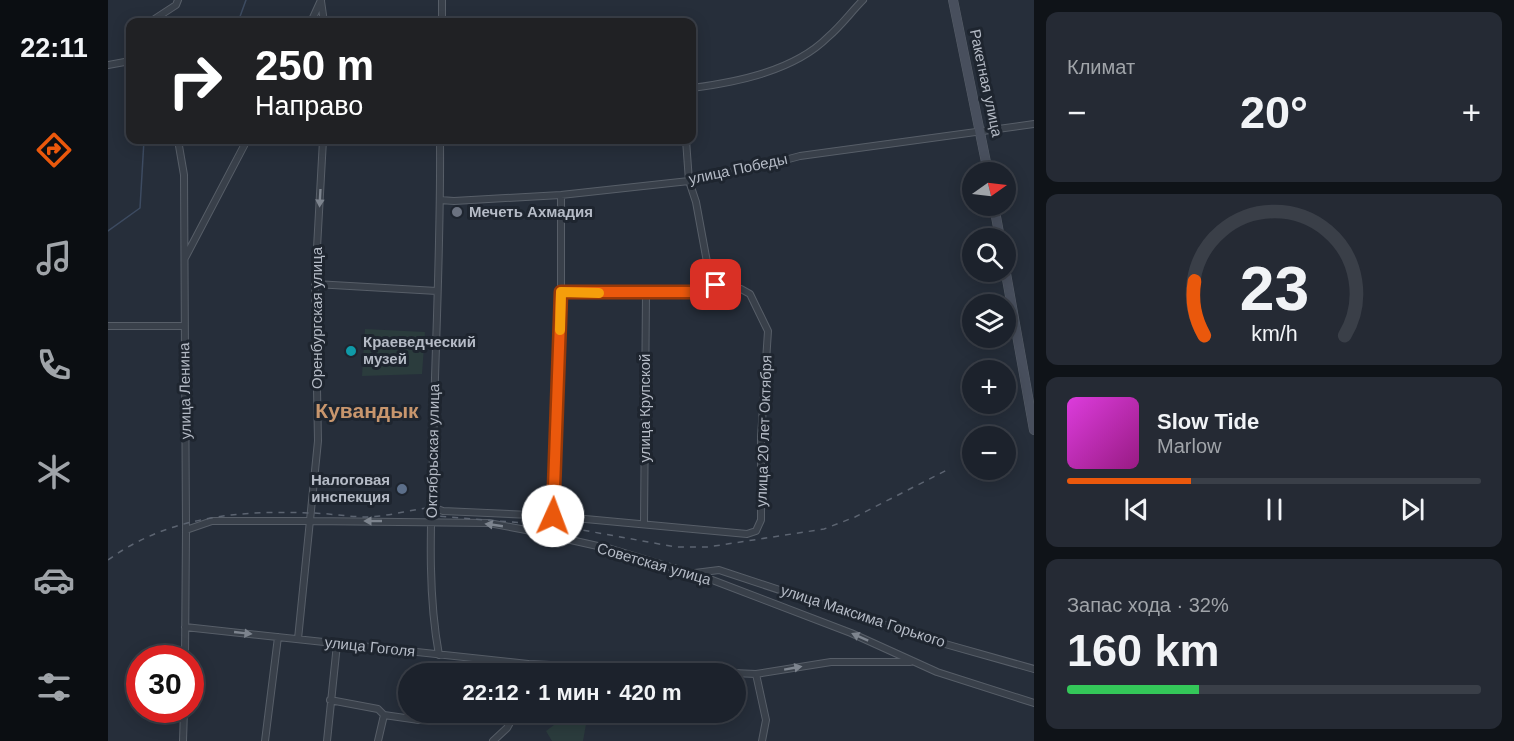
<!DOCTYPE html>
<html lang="ru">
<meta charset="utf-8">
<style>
body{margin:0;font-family:Helvetica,sans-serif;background:#252a34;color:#f1f3f6;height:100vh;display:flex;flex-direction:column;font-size:22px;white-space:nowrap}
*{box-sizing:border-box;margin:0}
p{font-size:20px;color:#a0a4a9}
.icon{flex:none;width:33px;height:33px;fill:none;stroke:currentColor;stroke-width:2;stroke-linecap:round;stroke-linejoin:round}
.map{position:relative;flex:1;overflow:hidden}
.side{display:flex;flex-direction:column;gap:12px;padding:12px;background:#0f1318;width:480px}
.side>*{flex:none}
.guide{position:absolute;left:18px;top:18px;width:570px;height:126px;border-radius:12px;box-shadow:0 3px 15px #0003,0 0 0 2px #3a3f48;background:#202124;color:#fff;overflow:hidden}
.needle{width:39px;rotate:76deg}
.controls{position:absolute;left:854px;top:162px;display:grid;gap:12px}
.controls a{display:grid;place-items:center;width:54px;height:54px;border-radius:50%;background:#1c222c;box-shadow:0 3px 15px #0003,0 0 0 2px #3a3f48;font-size:30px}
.speed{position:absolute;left:18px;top:645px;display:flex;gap:12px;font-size:30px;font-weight:700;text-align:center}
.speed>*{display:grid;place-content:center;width:78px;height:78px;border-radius:50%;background:#1c222c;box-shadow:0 3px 15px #0003,0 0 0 2px #3a3f48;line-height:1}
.speed .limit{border:9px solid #d22;background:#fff;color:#111}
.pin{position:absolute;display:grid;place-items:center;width:51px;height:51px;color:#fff;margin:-26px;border-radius:12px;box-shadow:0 3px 9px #0006}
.me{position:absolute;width:66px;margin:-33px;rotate:2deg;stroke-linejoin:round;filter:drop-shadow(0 0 4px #0008)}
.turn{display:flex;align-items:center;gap:21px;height:126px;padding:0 30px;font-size:27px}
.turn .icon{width:78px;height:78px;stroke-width:2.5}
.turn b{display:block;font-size:42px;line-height:51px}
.big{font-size:45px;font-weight:700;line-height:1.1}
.side .tile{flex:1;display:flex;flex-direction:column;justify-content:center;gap:9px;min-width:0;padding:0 21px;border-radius:12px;background:#252a34}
.side .dial{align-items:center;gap:0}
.dial svg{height:156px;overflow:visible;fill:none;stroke:#3a3f48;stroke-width:7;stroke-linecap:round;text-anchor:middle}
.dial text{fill:#f1f3f6;stroke:none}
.song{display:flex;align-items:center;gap:18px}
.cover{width:72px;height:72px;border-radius:9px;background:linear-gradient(135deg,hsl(300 70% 55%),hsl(310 70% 35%))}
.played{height:6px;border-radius:3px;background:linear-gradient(90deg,#ea580c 30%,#3a3f48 30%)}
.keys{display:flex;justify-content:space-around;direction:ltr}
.heat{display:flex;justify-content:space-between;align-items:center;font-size:33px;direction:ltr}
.charge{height:9px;border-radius:4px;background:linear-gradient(90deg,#34c759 32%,#3a3f48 0)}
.trip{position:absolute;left:290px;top:663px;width:348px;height:60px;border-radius:30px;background:#1c222c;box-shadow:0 3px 15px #0003,0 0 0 2px #3a3f48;font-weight:700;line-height:60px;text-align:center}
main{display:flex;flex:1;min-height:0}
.tab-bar{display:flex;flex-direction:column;width:108px;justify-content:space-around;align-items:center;background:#0b0e12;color:#a0a4a9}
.tab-bar .icon{width:42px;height:42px}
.tab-bar .current{color:#ea580c}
.tab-bar b{font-size:27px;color:#f1f3f6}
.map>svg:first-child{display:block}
.green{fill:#2b3c3d}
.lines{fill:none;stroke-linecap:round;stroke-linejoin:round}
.stream{stroke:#3d4b61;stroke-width:1.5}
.street-casing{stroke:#575e68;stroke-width:8}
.secondary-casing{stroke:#575e68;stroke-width:10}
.street{stroke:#39404a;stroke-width:6}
.secondary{stroke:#484f5d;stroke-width:9}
.rail{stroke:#5c6471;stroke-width:1.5;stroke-dasharray:6 6;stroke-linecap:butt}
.oneway{fill:#7d848e}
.route-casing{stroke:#983908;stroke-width:15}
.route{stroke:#ea580c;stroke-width:10}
.slow{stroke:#f59e0b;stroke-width:10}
.worship-dot{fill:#6b7280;stroke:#1e252f;stroke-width:2}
.culture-dot{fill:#0f9aa8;stroke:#1e252f;stroke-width:2}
.service-dot{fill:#5c6f8a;stroke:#1e252f;stroke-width:2}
.labels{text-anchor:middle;stroke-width:6;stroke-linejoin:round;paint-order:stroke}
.street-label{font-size:15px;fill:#b5bbc6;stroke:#1e252f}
.poi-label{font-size:15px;font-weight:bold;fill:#b5bbc6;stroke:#1e252f;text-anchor:start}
.district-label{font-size:21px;font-weight:bold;fill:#c8966d;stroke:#1e252f}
</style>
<main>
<nav class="tab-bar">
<b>22:11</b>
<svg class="icon current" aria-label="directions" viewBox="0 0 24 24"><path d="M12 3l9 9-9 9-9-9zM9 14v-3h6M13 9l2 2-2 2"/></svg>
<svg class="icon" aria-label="music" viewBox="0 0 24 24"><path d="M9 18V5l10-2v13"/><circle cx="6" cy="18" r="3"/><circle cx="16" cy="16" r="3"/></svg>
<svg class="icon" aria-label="phone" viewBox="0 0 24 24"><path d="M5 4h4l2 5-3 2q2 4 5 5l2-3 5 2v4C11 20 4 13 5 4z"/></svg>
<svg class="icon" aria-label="climate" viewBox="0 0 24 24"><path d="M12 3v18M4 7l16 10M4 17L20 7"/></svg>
<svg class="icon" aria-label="car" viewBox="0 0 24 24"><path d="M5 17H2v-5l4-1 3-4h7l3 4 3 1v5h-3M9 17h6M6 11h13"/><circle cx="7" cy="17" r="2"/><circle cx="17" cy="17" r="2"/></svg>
<svg class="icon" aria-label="filters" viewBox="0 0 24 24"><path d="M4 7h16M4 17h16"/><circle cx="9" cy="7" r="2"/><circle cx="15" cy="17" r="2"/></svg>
</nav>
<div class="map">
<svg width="926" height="741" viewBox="0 0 926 741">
<rect width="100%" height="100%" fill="#262e3a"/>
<path class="green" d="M257,329L317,332L314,374L254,376Z
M463,712L480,713L475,741H444L438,731Z"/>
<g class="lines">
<path class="stream" d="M130,22L138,0
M0,231L32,208L36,140"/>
<g class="street-casing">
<path id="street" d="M334,0V22
M213,1L216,22
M42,22L68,5L70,0
M203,22L213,0
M0,65L22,61
M584,88C629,82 686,71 720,37C733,26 743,12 755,0
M70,140L76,175L78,530L77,658
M332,200L346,201L453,195L581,181L651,167L692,156L926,124
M77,258L139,140
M207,284L329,291
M453,292H592L608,285
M0,326H76
M324,507L335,511L445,516L639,534L648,531L653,520V437L660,331L642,294L633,289L608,285L601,273L588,202L581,181L578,140
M445,516L453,292V195
M536,524L538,293
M78,530L104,521H202L381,523L418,530L503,549L599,578L743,633L829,672L926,703
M587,573L611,570L823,640L926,669
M77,627L420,664L648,674L723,662H802
M190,639L210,441L207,284L215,140
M331,655C319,590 323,520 325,454C327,349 333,244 332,140
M418,674L420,664
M648,674L658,720L654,741
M222,700L270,709L276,715L270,741
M276,715L311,720
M75,741L76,710
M157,741L170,637
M219,741L229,644
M385,741L399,728L408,712"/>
</g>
<g class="secondary-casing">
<path id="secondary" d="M845,0L880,172
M886,206L892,238
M897,268L926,430"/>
</g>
<use href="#street" class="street"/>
<use href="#secondary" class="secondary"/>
<path class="rail" d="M0,560C59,517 130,510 201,513C220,513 241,517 260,517C281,516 303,510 324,507L329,516L452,526L568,547H600L716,529L747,517L839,470"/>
</g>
<defs><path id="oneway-solid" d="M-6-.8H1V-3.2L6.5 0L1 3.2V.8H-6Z" transform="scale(1.5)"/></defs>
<g class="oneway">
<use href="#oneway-solid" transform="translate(212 198) rotate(93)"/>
<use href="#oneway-solid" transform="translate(265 521) rotate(-180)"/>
<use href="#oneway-solid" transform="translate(386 525) rotate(-172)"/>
<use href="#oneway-solid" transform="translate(135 633) rotate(6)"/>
<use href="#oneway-solid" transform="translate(752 637) rotate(-156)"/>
<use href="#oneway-solid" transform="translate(685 668) rotate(-10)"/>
</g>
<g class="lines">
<g class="route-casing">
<path id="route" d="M445,516L453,292H592L608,285"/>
</g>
<use href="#route" class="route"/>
<path class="slow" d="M452,330L453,292L491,293"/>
</g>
<circle class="worship-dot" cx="349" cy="212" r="6"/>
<circle class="culture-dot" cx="243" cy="351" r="6"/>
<circle class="service-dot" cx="294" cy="489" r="6"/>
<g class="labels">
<g class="street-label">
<text transform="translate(878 83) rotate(78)" y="5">Ракетная улица</text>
<text transform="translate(630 169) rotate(-12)" y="5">улица Победы</text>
<text transform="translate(209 318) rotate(-90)" y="5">Оренбургская улица</text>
<text transform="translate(77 391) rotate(-91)" y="5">улица Ленина</text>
<text transform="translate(537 408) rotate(-90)" y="5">улица Крупской</text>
<text transform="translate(656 431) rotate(-88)" y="5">улица 20 лет Октября</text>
<text transform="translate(325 451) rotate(-89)" y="5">Октябрьская улица</text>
<text transform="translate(546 564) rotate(16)" y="5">Советская улица</text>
<text transform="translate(755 616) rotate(18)" y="5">улица Максима Горького</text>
<text transform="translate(262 647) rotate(6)" y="5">улица Гоголя</text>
</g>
<g class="poi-label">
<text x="361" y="217">Мечеть Ахмадия</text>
<text x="255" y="347">Краеведческий<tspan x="255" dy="17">музей</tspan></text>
<text x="282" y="485" text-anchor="end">Налоговая<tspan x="282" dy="17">инспекция</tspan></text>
</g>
<g class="district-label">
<text x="259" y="418">Кувандык</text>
</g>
</g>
</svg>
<div class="controls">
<a><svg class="needle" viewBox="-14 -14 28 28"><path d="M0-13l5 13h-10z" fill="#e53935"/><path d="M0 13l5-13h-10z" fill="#a0a4a9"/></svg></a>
<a><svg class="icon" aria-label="search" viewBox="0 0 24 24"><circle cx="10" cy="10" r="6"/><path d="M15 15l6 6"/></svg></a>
<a><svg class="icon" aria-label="layers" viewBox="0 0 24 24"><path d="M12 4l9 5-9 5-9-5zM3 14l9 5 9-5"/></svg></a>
<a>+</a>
<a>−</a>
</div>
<div class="speed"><div class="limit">30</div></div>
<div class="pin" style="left:608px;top:285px;background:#d93025"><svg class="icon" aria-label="arrive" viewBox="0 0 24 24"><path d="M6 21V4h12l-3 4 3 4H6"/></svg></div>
<svg class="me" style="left:445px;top:516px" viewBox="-20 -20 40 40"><circle r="19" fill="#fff"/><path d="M0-13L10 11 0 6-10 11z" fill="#ea580c"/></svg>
<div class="trip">22:12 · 1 мин · 420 m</div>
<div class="guide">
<div class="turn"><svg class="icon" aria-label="right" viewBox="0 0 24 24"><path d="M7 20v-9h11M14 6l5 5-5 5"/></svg><div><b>250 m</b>Направо</div></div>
</div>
</div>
<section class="side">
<div class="tile"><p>Климат</p>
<div class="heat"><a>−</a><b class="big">20°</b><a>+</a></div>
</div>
<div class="tile dial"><svg viewBox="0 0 100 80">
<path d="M14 69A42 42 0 1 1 86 69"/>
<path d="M14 69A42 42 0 0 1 9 41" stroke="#ea580c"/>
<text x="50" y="56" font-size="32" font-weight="700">23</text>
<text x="50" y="72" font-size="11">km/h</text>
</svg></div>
<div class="tile">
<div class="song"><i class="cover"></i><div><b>Slow Tide</b><p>Marlow</p></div></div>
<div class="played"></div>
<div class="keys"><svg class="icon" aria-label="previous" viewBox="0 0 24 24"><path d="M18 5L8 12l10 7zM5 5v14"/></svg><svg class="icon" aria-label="pause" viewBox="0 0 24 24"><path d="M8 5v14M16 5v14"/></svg><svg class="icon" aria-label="next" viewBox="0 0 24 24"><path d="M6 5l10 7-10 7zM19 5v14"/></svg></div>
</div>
<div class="tile"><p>Запас хода · 32%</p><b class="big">160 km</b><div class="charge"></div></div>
</section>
</main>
